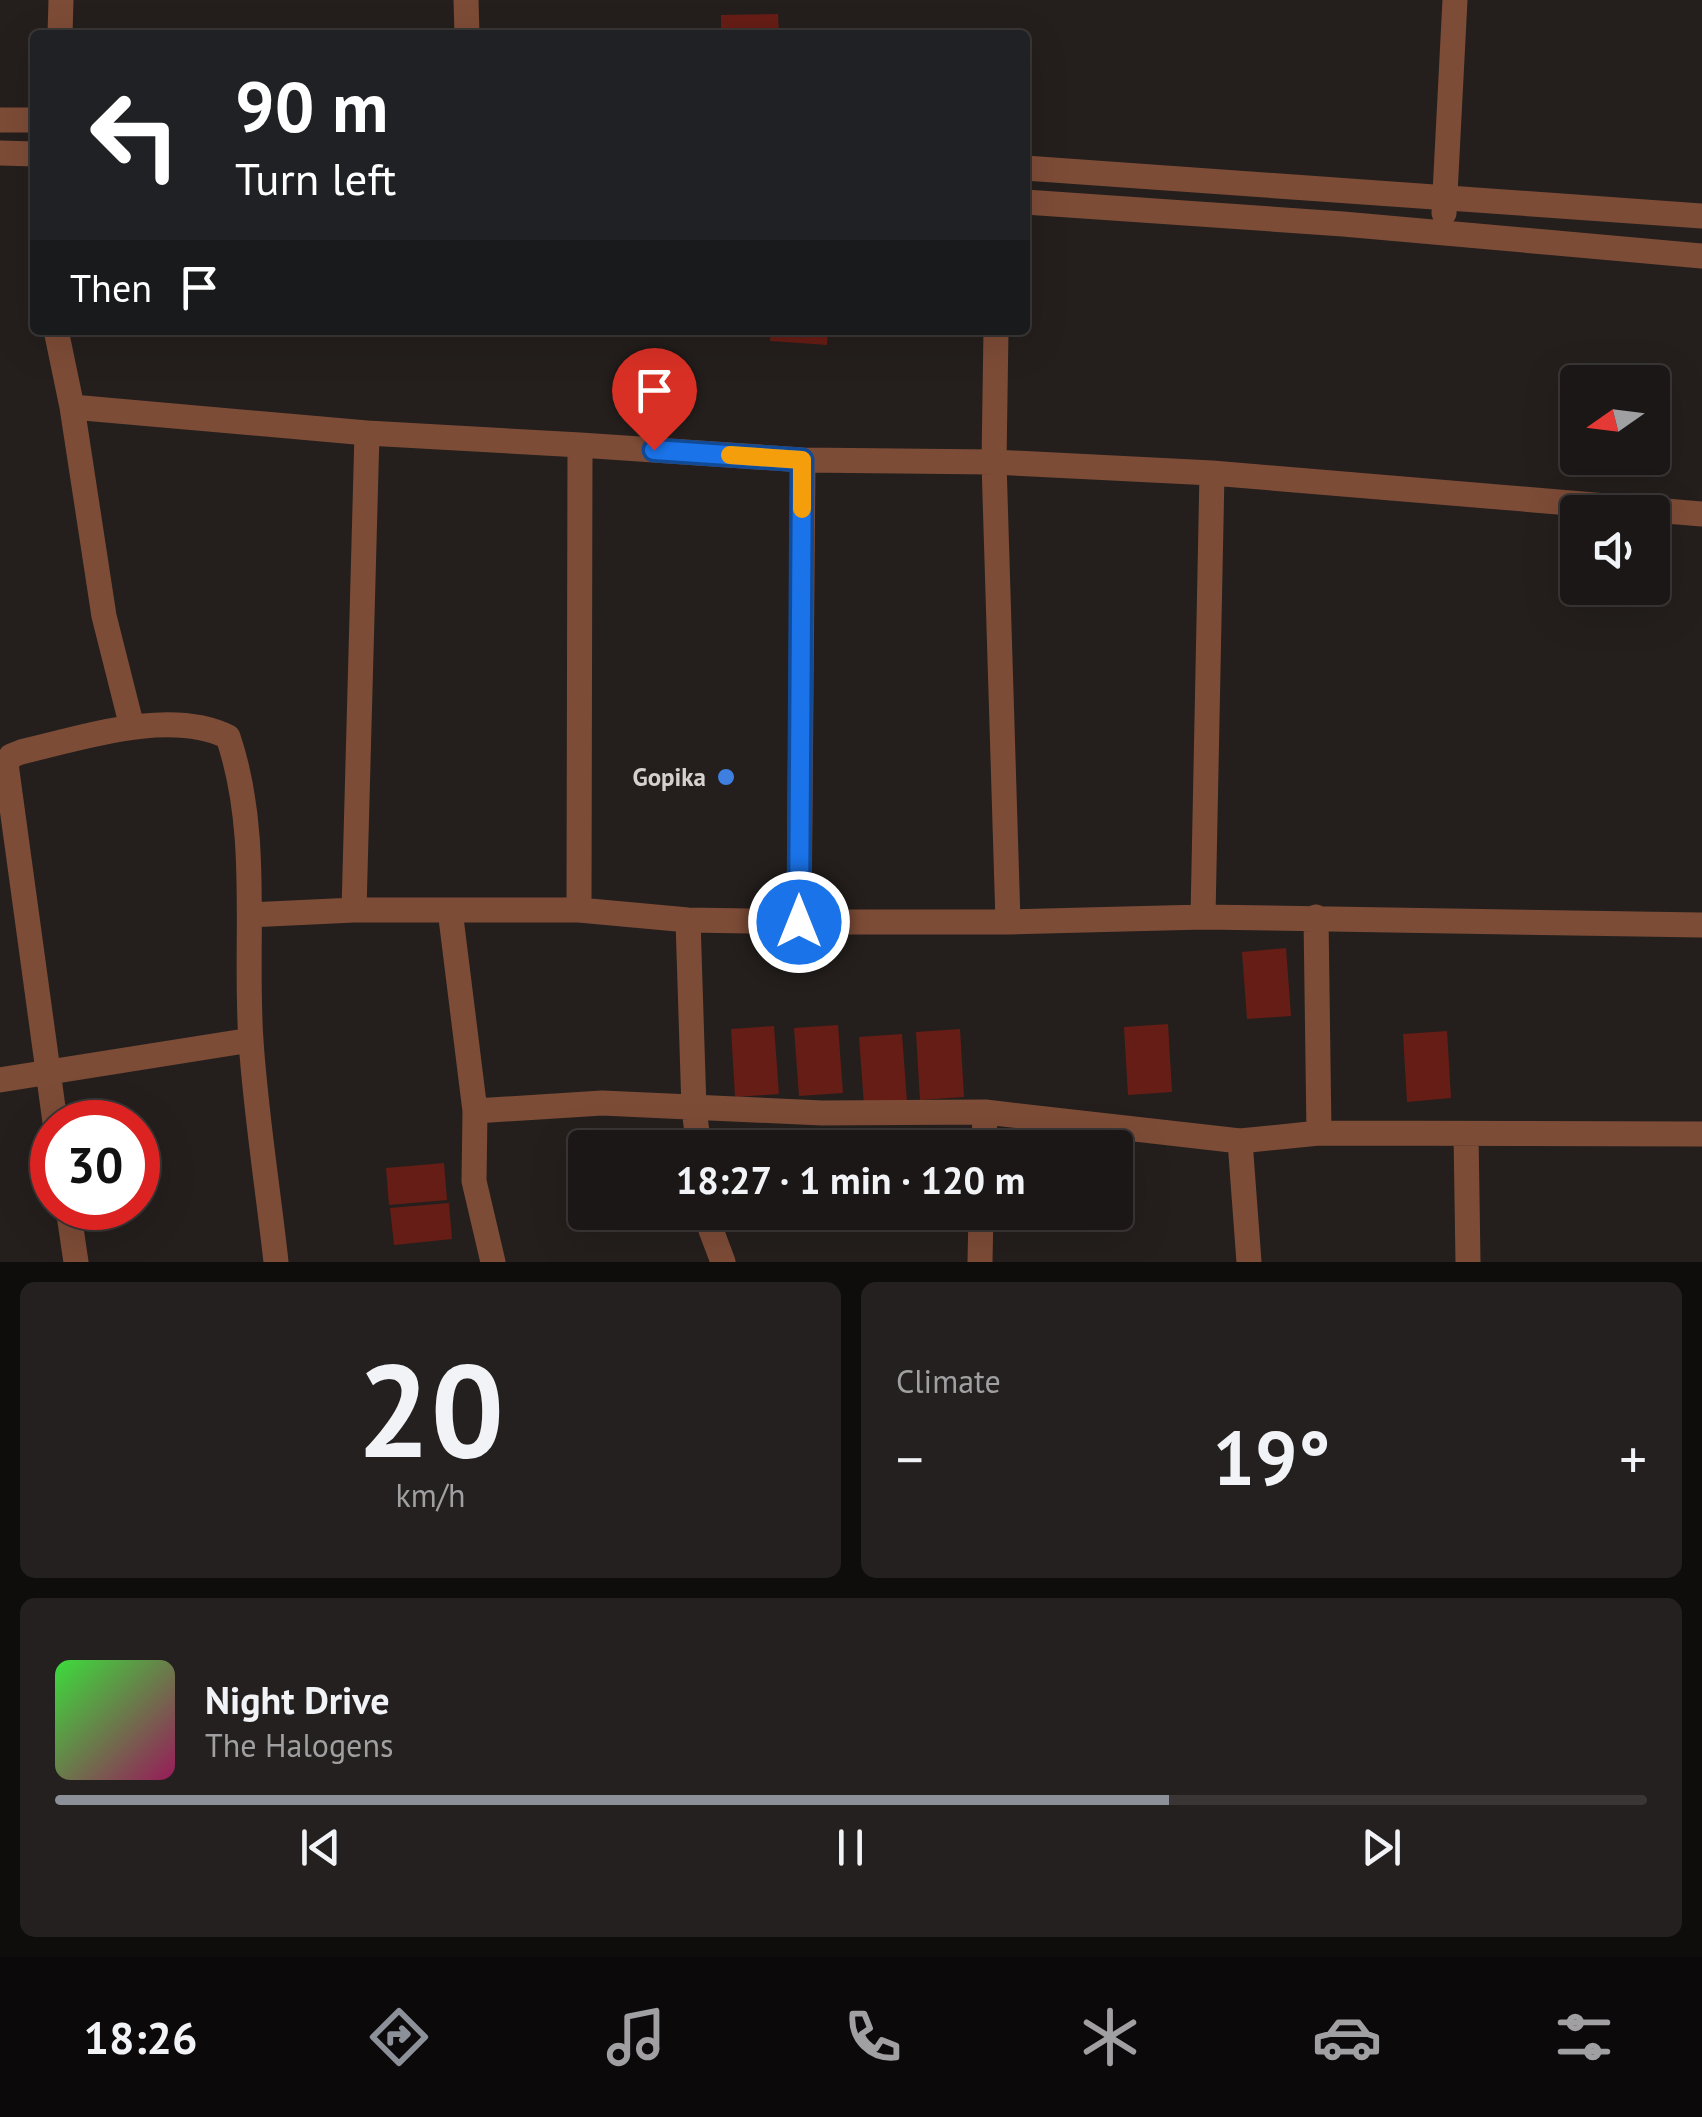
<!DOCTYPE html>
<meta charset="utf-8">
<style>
body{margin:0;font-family:"PT Sans",sans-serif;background:#24201f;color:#f1f3f6;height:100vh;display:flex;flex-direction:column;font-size:38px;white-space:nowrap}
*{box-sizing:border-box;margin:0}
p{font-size:32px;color:#a09fa1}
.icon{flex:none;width:55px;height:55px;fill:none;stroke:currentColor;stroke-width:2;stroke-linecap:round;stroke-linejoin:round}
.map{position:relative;height:1262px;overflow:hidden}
.details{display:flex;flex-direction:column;gap:20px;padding:20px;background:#0f0d0c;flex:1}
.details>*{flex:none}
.guide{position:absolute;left:30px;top:30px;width:1000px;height:305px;border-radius:10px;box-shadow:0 10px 40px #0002,0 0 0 2px #393635;background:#202124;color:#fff;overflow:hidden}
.needle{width:65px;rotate:256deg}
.fabs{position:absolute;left:1560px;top:365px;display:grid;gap:20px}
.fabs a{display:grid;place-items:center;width:110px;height:110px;border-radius:10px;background:#1b1716;box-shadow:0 10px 40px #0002,0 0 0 2px #393635;font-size:50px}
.speed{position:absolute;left:30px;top:1100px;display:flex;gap:20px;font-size:50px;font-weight:700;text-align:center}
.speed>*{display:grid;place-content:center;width:130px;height:130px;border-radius:50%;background:#1b1716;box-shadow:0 10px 40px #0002,0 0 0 2px #393635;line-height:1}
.speed .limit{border:15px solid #d22;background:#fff;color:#111}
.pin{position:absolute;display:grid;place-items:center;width:85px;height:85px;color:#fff;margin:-102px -42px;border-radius:50% 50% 50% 0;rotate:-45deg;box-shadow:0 0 10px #0007}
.pin .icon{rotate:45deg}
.me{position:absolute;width:110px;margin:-55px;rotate:0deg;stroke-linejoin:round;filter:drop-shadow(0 0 8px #0008)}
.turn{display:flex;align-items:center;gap:35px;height:210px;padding:0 40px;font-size:45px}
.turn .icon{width:130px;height:130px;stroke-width:2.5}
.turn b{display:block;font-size:70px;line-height:85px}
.then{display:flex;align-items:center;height:95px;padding:0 40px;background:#0003;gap:20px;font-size:38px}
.big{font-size:75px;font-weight:700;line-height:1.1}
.details .tile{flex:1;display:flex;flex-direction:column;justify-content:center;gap:15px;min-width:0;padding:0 35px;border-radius:15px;background:#24201f}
.details .dial{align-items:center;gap:0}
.dial b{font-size:130px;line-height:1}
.song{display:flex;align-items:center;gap:30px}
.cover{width:120px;height:120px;border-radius:15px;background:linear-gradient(135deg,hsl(120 70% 55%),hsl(330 70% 35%))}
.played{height:10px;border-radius:5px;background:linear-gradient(90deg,#8c9099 70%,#393635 70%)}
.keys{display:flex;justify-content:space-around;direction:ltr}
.heat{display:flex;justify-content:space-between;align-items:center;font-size:55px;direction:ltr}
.details .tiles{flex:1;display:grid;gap:20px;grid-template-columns:1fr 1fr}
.tile:last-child{grid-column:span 2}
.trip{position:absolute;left:568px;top:1130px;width:565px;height:100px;border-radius:10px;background:#1b1716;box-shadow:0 10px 40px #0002,0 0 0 2px #393635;font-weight:700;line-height:100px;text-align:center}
.tabs{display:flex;height:160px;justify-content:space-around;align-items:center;background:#0b0909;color:#a09fa1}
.tabs .icon{width:70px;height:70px}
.tabs .current{color:#8c9099}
.tabs b{font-size:45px;color:#f1f3f6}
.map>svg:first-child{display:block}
.building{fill:#661d15}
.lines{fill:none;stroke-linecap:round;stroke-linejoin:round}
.minor{stroke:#7d4c37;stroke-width:25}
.route-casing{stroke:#114b97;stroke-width:25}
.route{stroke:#1a73e8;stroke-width:18}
.slow{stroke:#f59e0b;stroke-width:18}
.shop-dot{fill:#3f7fe0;stroke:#241f1d;stroke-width:4}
.labels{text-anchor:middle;stroke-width:10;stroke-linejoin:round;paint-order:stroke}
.poi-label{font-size:25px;font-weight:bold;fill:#d4d1cf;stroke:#241f1d;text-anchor:end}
</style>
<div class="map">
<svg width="1702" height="1262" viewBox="0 0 1702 1262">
<rect width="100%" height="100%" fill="#241f1d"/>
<path class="building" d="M778,14L779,35H721V15Z
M771,330H828L827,345L770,341Z
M1286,948L1291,1016L1247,1019L1242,952Z
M1168,1024L1172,1092L1128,1095L1124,1027Z
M838,1025L843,1093L799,1096L794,1028Z
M774,1026L779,1094L735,1097L731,1029Z
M960,1029L964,1097L920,1100L916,1032Z
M1447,1031L1451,1098L1407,1102L1403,1034Z
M902,1034L907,1102L864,1105L859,1037Z
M444,1163L447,1200L389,1205L386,1168Z
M449,1203L452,1239L394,1245L390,1208Z"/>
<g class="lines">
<path class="minor" d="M466,0L467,35
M60,35L61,0
M0,120H35
M0,153L35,154
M1025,168L1702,216
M1025,202L1343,224L1702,256
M1444,213L1455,0
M56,330L72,407L367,433
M996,330L994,462L1008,922
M72,407L104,616L132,727
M580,445L803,460L994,462L1212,473L1702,514
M354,910L367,433L580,445L579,910
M450,910L475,1111L602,1103L822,1113L985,1112L1240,1141L1319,1133L1702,1134
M250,915L354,910H579L688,920L799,922H1008L1203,917L1702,925
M1203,917L1212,473
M1316,917L1319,1133
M688,920L694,1109L699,1148
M799,922L803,460
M0,1080L251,1040
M475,1111L474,1181L493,1262
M55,1122L6,764L11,756L21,752C81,738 170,708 228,737C261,834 244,941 251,1041C256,1115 268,1189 276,1262
M1466,1134L1468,1262
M1240,1141L1249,1262
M984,1148L985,1112
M68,1208L76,1262
M708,1212L711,1230L723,1262
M980,1262L981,1212"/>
</g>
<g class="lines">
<g class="route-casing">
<path id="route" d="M654,450L802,460L799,922"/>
</g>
<use href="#route" class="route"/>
<path class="slow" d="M730,455L802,460V509"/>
</g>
<circle class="shop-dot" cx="726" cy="777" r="10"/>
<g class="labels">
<g class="poi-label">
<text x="706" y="786">Gopika</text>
</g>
</g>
</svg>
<div class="fabs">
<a><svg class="needle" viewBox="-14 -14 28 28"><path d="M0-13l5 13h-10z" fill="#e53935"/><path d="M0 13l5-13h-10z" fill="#a09fa1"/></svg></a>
<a><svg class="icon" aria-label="sound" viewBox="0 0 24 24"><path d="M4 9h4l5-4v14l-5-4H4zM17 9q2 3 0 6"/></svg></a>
</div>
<div class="speed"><div class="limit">30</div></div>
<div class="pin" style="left:654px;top:450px;background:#d93025"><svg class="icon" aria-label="arrive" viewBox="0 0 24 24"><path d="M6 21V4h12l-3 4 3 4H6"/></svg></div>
<svg class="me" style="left:799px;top:922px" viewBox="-20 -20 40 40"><circle r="17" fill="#1a73e8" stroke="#fff" stroke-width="3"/><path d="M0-11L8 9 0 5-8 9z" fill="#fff"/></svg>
<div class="trip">18:27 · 1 min · 120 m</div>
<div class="guide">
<div class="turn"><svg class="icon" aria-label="left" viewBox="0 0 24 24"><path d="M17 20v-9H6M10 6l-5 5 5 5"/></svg><div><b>90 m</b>Turn left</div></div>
<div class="then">Then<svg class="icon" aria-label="arrive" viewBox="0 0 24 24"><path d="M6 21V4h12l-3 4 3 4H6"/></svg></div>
</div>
</div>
<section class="details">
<div class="tiles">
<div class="tile dial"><b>20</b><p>km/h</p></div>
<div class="tile"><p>Climate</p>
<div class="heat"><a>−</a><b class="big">19°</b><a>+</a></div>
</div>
<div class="tile">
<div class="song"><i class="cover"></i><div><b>Night Drive</b><p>The Halogens</p></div></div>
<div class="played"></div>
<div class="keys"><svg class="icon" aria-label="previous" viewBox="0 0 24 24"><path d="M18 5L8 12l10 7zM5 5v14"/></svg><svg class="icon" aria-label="pause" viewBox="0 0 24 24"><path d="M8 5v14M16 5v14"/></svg><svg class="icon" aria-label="next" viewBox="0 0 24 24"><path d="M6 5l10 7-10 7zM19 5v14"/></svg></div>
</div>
</div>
</section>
<nav class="tabs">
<b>18:26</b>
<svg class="icon current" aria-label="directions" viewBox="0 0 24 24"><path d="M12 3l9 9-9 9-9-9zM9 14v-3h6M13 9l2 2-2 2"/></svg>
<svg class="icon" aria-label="music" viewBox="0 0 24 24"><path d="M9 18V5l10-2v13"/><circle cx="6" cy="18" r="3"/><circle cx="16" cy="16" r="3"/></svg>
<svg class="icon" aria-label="phone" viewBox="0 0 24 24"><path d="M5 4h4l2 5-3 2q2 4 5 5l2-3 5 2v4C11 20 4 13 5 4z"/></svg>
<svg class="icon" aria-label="climate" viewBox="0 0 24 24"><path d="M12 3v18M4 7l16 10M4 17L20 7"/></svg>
<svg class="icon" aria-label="car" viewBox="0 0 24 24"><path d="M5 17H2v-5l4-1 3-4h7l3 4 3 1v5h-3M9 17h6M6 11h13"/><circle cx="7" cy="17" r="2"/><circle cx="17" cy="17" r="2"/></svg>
<svg class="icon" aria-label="filters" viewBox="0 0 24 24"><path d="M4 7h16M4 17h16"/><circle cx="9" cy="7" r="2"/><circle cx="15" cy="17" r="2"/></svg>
</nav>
